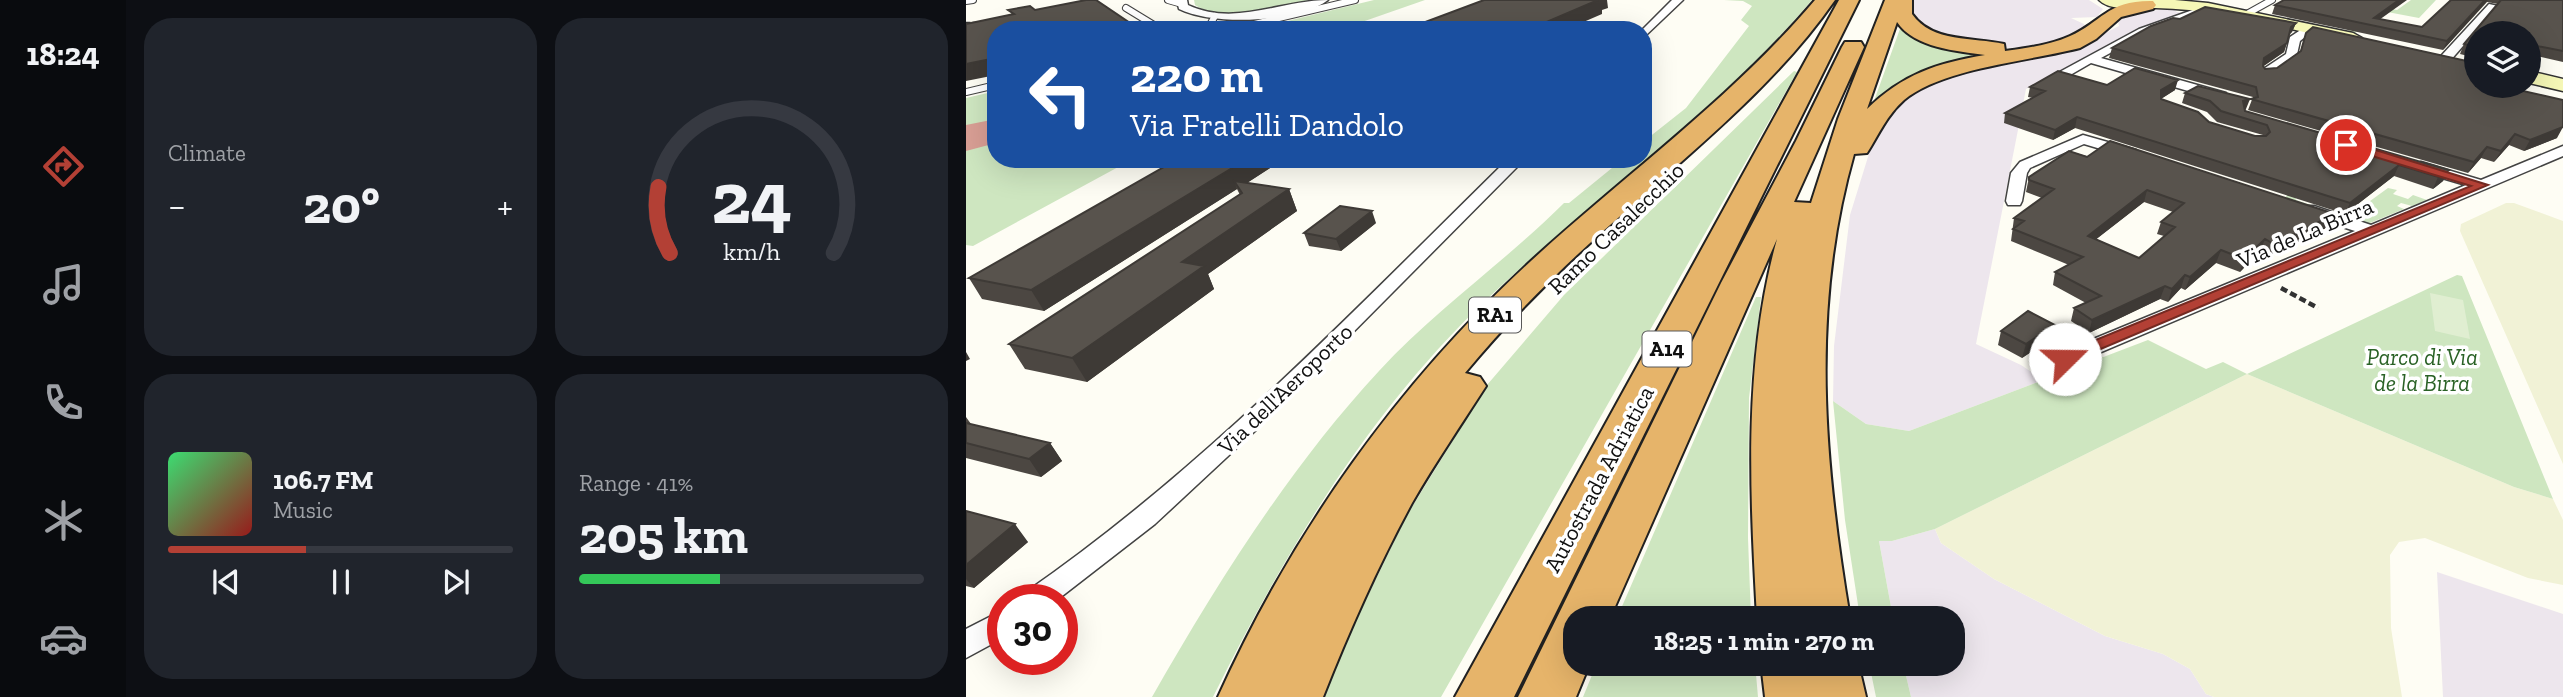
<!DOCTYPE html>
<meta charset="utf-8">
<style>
body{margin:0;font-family:"Zilla Slab",serif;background:#20242c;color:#f1f3f6;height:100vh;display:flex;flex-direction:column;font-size:26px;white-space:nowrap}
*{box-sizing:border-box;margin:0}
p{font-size:23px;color:#9ea1a6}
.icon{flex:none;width:38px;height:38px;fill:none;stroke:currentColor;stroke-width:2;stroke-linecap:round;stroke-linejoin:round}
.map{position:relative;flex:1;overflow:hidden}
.panel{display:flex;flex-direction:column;gap:18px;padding:18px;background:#0d0f14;width:840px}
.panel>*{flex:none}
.guide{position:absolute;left:21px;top:21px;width:665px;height:147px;border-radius:28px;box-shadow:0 7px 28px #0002;background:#1a4fa0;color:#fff;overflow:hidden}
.tools{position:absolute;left:1498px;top:21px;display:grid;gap:14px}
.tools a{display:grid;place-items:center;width:77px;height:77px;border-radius:50%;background:#171b24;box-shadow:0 7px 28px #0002;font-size:35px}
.speed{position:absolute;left:21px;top:584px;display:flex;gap:14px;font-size:35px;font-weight:700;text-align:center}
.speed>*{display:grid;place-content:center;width:91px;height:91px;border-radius:50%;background:#171b24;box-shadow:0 7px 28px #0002;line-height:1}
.speed .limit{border:10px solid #d22;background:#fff;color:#111}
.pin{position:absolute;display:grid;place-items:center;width:60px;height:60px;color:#fff;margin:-30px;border:4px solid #fff;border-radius:50%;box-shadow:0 2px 7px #0007}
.me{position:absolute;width:77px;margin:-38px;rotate:68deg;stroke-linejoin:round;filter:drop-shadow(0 0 5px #0008)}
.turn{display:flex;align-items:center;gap:24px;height:147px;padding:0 28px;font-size:32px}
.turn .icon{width:91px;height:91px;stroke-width:2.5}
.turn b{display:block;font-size:49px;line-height:60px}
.big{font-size:52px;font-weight:700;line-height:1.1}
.panel .widget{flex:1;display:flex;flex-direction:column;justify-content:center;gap:10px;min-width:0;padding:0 24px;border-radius:28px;background:#20242c}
.panel .dial{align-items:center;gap:0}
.dial svg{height:182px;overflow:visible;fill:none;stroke:#363941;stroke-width:7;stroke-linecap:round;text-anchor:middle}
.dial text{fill:#f1f3f6;stroke:none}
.song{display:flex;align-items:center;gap:21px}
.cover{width:84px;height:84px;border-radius:10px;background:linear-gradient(135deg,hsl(140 70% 55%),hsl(0 70% 35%))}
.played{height:7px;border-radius:4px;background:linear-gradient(90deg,#b34035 40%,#363941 40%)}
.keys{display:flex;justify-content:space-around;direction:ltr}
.heat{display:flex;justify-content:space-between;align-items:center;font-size:38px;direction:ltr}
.charge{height:10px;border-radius:5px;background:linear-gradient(90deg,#34c759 41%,#363941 0)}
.panel .tiles{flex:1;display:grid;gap:18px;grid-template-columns:repeat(2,1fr)}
.trip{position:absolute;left:597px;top:606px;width:402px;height:70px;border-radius:28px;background:#171b24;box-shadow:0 7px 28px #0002;font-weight:700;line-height:70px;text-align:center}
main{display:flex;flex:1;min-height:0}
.menu{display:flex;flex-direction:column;width:126px;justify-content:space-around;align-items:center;background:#090b0e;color:#9ea1a6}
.menu .icon{width:49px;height:49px}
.menu .current{color:#b34035}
.menu b{font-size:32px;color:#f1f3f6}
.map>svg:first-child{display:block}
.industrial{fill:#ede6ed}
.farmland{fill:#f1f2d6}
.green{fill:#cee6c0}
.pitch{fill:#e0eed1}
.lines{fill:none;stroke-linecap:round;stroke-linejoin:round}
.taxiway{fill:#d89e94;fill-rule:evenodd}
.lane-casing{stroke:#434343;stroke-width:8}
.street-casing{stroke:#434343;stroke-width:3}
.secondary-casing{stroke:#323232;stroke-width:3}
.highway-casing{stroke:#212121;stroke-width:4}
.path-far1{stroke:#323232;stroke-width:2.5;stroke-dasharray:4.5 2;stroke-linecap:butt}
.path{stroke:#323232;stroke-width:4.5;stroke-dasharray:7 3.5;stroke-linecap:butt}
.lane{stroke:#fff;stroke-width:6}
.street{fill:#fff;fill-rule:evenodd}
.secondary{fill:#f5f7b6;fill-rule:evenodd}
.highway{fill:#e6b46a;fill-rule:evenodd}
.wall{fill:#4c4742;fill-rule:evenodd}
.shaded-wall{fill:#3e3a36}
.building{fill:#58534d;stroke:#3e3a36;stroke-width:2;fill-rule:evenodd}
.route{fill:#b34035;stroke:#742a22;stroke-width:2}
.labels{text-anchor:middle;stroke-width:7;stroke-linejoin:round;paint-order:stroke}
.shield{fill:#fff;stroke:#585858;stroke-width:2}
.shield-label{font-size:21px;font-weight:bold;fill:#101010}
.street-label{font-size:23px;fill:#101010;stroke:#fff}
.park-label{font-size:23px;font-style:italic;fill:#2a6226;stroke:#fff}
</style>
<main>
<nav class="menu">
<b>18:24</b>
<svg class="icon current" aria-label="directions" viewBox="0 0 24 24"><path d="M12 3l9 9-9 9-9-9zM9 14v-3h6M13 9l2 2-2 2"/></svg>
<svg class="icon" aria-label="music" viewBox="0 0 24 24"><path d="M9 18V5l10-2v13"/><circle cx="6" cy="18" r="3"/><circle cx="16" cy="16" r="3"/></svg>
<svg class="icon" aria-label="phone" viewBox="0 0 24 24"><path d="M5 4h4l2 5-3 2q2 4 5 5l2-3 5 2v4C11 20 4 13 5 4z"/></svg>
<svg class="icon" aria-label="climate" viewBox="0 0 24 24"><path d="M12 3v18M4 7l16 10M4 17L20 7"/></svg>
<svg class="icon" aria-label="car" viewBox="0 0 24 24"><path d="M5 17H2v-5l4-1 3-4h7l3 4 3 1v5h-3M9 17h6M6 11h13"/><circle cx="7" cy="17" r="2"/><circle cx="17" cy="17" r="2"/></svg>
</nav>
<section class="panel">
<div class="tiles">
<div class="widget"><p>Climate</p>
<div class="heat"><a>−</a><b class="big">20°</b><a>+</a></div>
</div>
<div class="widget dial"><svg viewBox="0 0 100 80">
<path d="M14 69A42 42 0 1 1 86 69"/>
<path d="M14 69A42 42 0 0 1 9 40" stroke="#b34035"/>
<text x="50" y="56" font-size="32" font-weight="700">24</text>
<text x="50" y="72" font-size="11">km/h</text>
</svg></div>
<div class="widget">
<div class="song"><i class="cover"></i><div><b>106.7 FM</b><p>Music</p></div></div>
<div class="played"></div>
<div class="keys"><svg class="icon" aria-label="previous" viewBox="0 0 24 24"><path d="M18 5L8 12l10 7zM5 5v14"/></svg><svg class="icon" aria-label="pause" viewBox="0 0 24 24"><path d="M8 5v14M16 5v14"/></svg><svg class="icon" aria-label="next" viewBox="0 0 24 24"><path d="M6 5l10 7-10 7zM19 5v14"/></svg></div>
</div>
<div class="widget"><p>Range · 41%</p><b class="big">205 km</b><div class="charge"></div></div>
</div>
</section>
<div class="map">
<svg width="1597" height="697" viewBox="0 0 1597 697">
<rect width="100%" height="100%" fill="#fefdf4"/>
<path class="industrial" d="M944,0H1123L1137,9L1131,17L1105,18L1118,24L1119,28L1104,39L1067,47L1040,48L976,38L948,20L944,10Z
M1207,9L1211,12L1222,13L1175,29L1060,89L1010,344L1055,365L1077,380L943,431L900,424L867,401L868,346L884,215L906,144L928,108L955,85L1011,66L1105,50L1153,26L1152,22L1167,12Z
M969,529L975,543L1028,579L1139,636L1197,654L1224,669L1240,694L1248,697H945L937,663H987V618H927L913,541H926Z
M1471,572L1597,614V697H1477Z"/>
<path class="farmland" d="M1540,203H1548L1597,221V464L1494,231L1495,224Z
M1281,374L1548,487L1587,499L1597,520V585L1562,578L1459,538L1433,542L1424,555L1425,628L1436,697H1248L1240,694L1224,669L1197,654L1139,636L1028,579L975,543L969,529Z"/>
<path class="green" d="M228,0H348C318,9 256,23 229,5Z
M408,0H459L373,30H284Z
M758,0H846C750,113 626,199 519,301C402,413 318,553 247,697H186C251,583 324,467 413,371C470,309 539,262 598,203H603L657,159H677V142L720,108L783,26L775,20L786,6L777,1Z
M1445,0H1470L1453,18L1416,11L1388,34L1380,33L1405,5L1431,10Z
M935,26L1041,52L946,77L908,101Z
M828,71L831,72L475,697H357L370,661L441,515L521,385L598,295Z
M30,91V121L14,130L0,133V98Z
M30,136V159H167L7,246L0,245V143Z
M1422,188L1431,190L1427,194L1442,199L1447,195L1461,200L1446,206L1435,203L1431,206L1438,209L1399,225L1318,200L1321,195H1329L1330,200L1378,216L1379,208L1382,206L1393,209Z
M1491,275L1496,276L1587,499L1548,487L1281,374L969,529L926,541H913L927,618H894L879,520L867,401L900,424L943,431L1182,340L1240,369L1257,362L1281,374Z
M790,297H795L783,398L782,538L785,618H651Z
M631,663H789L792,697H617Z
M903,663H937L945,697H910Z"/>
<path class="pitch" d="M1464,293L1497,300L1504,339L1469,331Z"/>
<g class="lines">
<path class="taxiway" d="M30,119V143L0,151V125Z"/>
<g class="lane-casing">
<path id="lane" d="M202,0L216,4
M0,1L7,0
M160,8L196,30
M1279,15L1306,0
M241,30L249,16
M263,30L389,0
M0,92L30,85"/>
</g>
<g class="street-casing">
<path id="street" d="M211,0H221L222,5C269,27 315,0 362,0C332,23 247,26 213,9Z
M706,0H717L677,38L676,30Z
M1523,4L1532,6L1483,62H1475V56Z
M1238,6L1247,8L1181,33L1135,58L1260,93V99H1250L1125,63L1099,78H1089L1088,75L1173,29Z
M1339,27L1349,29L1334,41L1330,59L1306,76H1296V70L1320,54L1324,37Z
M1117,135L1170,150L1173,153L1165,158L1118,144L1064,168L1061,173L1056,201L1054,205H1042L1040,201L1045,173L1054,162Z
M1597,146V156L1107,364H1091L1088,359L1091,354L1389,231L1336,214L1334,210L1336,206H1348L1405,225L1500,185L1449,170L1447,167L1449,164L1455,162L1515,180Z
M542,159H559L289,431L189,524L91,600H56L60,592C238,469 388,310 542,159Z
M37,610V638L0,658V629Z"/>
</g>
<g class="secondary-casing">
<path id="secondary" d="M1133,0H1209L1242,3L1387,33L1396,38L1387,43C1323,30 1256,9 1190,8C1174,8 1145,12 1133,0Z
M1563,71L1597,79V91L1563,83Z"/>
</g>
<g class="highway-casing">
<path id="highway" d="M849,0H869C812,82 733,145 660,211C602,261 548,314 499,373L514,377L520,386C495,425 469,463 446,503C412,566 383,631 357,697H252C326,533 432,383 565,261C660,174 765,99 849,0Z
M873,0H893L548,697H489Z
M919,0H946V14C966,43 1008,37 1038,44L1039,51C1061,48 1084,45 1104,36C1136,22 1141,0 1187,1L1190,5L1187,9L1155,17L1130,39L1114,48C1064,61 976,68 938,100C921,115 913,134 901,153L888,154C844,308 858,463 884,618H791C784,492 777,362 811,239L644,618H609V663H624L610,697H552L755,283L830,141L876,47L879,42H895L898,47L828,202L845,203L872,119ZM931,22C948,48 991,51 1019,55C971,63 937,74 901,109Z
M795,663H892L900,697H799Z"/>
</g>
<path class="path-far1" d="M0,23H10"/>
<path class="path" d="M1315,288L1352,308"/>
<use href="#lane" class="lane"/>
<use href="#street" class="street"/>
<use href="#secondary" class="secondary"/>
<use href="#highway" class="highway"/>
</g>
<path class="wall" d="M1485,0H1597V62L1566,55L1563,60V33H1510V58L1494,54L1498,44L1532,4L1521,2L1477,50L1306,14L1309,5L1415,19L1456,27Z
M1214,19L1330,23L1326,32L1323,35L1318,52L1297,66L1299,69L1311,68L1334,52L1340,33L1510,86L1591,138L1558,151L1543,145L1528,162L1515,158L1502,173L1282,110L1287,97L1143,58L1146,48Z
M1141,85L1209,90L1195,99L1243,122L1289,136L1297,135L1251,122L1241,112L1216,103L1219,93L1280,109L1279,110V111L1483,170L1477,181L1467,189L1428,176L1379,214L1109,128L1087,140L1038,123L1039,113L1067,98L1062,97L1064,87Z
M1103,151L1364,226L1303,256L1294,251L1274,272L1250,263L1219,290L1215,288L1202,302L1194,299L1123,333L1105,321L1108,308L1120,303L1087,285L1089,272L1103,265L1045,241L1048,218L1076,198L1060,192L1063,177ZM1178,202L1207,212L1195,222L1191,234L1198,236L1173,258L1130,239Z
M212,159H318L281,183L323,189L331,211L242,274L248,289L121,382L59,369L43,344L274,195L271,189L78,311L16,299L3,278Z
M410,223L375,251L343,246L338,233Z
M1089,325L1086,338L1056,358L1032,345L1035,331Z
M0,417L5,424L84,443L96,461L75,477L0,458Z
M0,511L62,542L8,588L0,586Z"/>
<path class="shaded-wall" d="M626,0H641L642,8L636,10V14L599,30H562Z
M1433,0H1441L1406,25L1408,18Z
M1519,0H1522L1477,50L1481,41Z
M1330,23L1326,32L1321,36L1325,27Z
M170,27L172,30H156Z
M1321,43L1318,52L1295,68L1298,58Z
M30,58V75L0,81V64Z
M1212,80L1209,90L1193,100L1195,90Z
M1284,99L1280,109L1274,111L1277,101Z
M1111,117L1109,128L1087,140L1089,130Z
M1597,127L1591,138L1558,151L1564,140Z
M1549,134L1543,145L1528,162L1535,151Z
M1521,147L1515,158L1502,173L1508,162Z
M281,159H318L273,188L268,181L271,189L78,311L65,290Z
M1433,165L1428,176L1379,214L1384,203Z
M1483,170L1477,181L1467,189L1472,177Z
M323,189L331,211L242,274L248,289L121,382L106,358L216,262Z
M1181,190L1178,202L1119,248L1122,236Z
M406,211L410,223L375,251L370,239Z
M1369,214L1364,226L1303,256L1308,244Z
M1299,239L1294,251L1274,272L1278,259Z
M1255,250L1250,263L1219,290L1224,277Z
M1219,275L1215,288L1202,302L1206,289Z
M1199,286L1194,299L1123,333L1126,320Z
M1089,325L1086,338L1056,358L1060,344Z
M0,352L4,359L0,361Z
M84,443L96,461L75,477L63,459Z
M49,524L62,542L8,588L0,579V565Z"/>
<path class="building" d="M120,0H130L170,27L156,30H30V58L0,64V24L48,14L42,10L64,6L69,10Z
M518,0H632L562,30H438Z
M1318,0H1433L1408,18L1456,27L1485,0H1519L1481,41L1309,5Z
M1535,0H1597V51L1571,46L1565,55L1563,54V33H1510V47L1498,44Z
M1239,7L1330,23L1325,27L1321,43L1298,58L1297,66L1299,69L1311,68L1335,51L1340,33L1347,27L1510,63V86H1535L1597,100V127L1564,140L1549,134L1535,151L1521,147L1508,162L1285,99L1292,97L1290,87L1146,48L1185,26L1207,18L1214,19Z
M1169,68L1212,80L1195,90V99L1232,112L1243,122L1289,136H1300L1304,132L1301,125L1255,111L1244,101L1219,93L1232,86L1284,99L1277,101L1279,111L1483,170L1472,177L1433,165L1384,203L1111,117L1089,130L1039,113L1079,91L1064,87L1092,71L1141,85Z
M1144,141L1369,214L1308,244L1299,239L1278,259L1255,250L1224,277L1219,275L1206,289L1199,286L1126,320L1108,308L1135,296L1089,272L1117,257L1047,229L1058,221L1048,218L1088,189L1063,180V177L1103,151L1121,157ZM1181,190L1218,203L1195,222L1209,227L1173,258L1122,236Z
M212,159H281L65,290L3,278Z
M268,181L323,189L216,262L238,266L106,358L43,344L276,193Z
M374,206L406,211L370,239L338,233Z
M1062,311L1089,325L1060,344L1035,331Z
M0,423L84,443L63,459L0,443Z
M0,511L49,524L0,565Z"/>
<path class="route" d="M1376,142H1384L1522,185L1104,362H1093L1091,359L1093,355L1505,186L1376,147Z"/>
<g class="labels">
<g class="shield">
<rect x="503" y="297.5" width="52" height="35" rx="5"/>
<rect x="676.5" y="331.5" width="49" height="35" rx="5"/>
</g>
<g class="shield-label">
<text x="529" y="322">RA1</text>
<text x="701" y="356">A14</text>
</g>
<g class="street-label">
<text transform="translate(650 228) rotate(-44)" y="8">Ramo Casalecchio</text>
<text transform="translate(1339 233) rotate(-23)" y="8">Via de La Birra</text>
<text transform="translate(319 389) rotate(-44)" y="8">Via dell'Aeroporto</text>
<text transform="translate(633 479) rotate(-62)" y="8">Autostrada Adriatica</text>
</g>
<g class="park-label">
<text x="1456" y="365">Parco di Via<tspan x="1456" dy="26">de la Birra</tspan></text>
</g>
</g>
</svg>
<div class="tools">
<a><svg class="icon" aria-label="layers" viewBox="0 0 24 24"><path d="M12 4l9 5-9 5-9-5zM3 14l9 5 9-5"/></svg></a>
</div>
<div class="speed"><div class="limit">30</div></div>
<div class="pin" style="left:1380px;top:145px;background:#d93025"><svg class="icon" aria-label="arrive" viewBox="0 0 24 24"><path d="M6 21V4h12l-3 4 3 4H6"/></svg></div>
<svg class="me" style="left:1099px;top:359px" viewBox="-20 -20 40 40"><circle r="19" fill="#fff"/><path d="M0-13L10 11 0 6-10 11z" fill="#b34035"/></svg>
<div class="trip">18:25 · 1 min · 270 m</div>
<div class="guide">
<div class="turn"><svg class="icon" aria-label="left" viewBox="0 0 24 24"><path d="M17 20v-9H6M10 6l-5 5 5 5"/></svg><div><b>220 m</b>Via Fratelli Dandolo</div></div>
</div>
</div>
</main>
